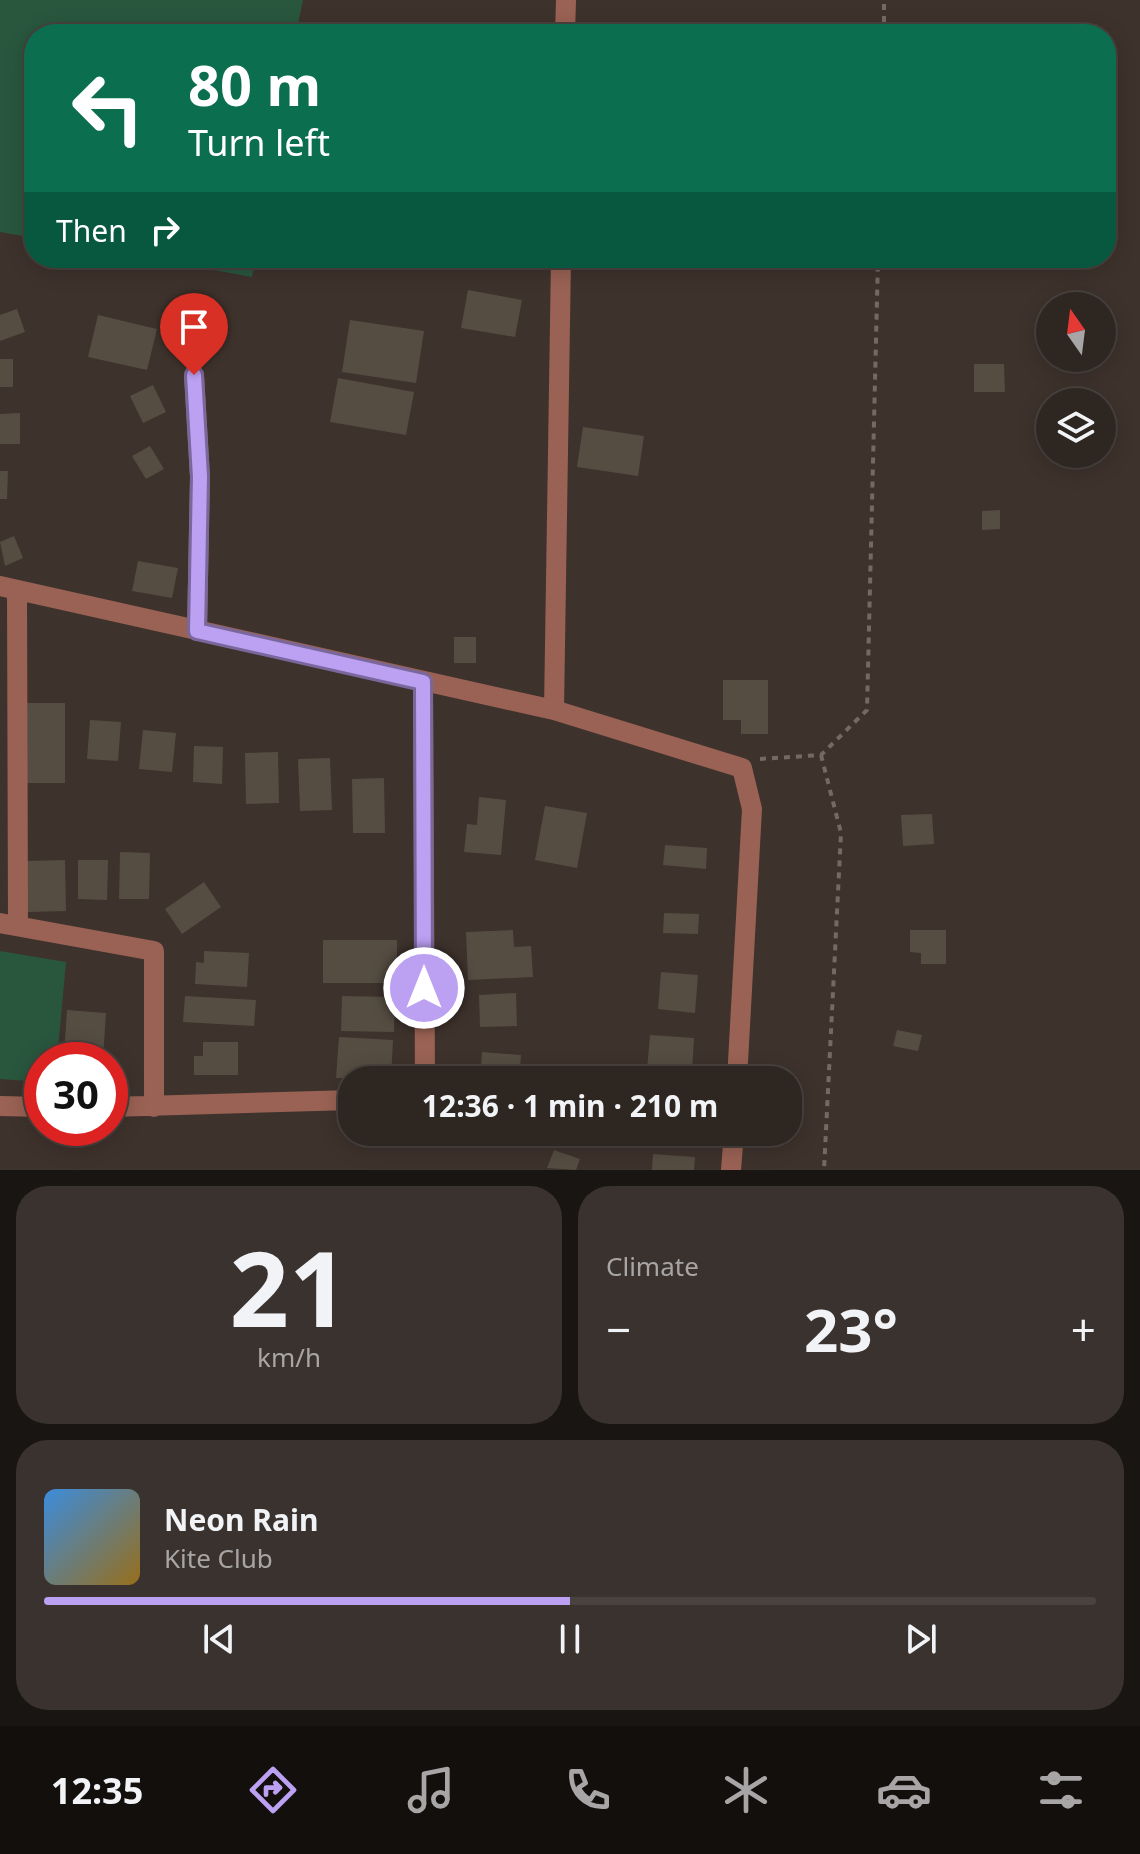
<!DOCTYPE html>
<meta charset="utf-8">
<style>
body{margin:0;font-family:"Noto Sans",sans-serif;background:#3a322e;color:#f1f3f6;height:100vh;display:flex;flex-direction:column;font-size:30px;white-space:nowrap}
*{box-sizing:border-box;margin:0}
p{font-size:26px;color:#a7a5a5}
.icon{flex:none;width:44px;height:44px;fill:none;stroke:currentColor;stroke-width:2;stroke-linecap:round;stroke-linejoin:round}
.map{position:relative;height:1170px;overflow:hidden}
.sheet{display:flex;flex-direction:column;gap:16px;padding:16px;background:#191512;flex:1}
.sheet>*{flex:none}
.banner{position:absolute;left:24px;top:24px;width:1092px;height:244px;border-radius:32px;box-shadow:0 4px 20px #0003,0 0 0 2px #49433f;background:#0b6e4f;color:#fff;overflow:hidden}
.needle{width:52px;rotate:346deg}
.buttons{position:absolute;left:1036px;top:292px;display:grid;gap:16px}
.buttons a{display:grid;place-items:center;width:80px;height:80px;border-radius:50%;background:#2e2621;box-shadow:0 4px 20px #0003,0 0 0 2px #49433f;font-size:40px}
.speed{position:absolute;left:24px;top:1042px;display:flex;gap:16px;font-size:40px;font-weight:700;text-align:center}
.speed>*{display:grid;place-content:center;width:104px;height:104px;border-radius:50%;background:#2e2621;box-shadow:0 4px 20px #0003,0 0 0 2px #49433f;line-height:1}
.speed .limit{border:12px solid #d22;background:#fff;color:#111}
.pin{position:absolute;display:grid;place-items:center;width:68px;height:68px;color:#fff;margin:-82px -34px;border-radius:50% 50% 50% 0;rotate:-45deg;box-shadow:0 0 8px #0007}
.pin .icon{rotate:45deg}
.me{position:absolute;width:88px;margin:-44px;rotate:0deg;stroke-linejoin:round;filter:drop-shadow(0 0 6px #0008)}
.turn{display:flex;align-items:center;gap:28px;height:168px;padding:0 32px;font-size:36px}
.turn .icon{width:104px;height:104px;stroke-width:2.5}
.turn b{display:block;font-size:56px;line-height:68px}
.then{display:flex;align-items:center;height:76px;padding:0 32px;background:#0003;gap:16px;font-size:30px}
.big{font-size:60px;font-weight:700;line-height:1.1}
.sheet .card{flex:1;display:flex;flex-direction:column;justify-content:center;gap:12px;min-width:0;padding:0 28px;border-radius:32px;background:#3a322e}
.sheet .dial{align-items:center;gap:0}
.dial b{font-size:104px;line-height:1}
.song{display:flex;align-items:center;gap:24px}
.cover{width:96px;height:96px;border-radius:12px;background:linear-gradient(135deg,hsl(210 70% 55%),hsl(40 70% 35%))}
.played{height:8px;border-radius:4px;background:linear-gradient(90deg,#bca0f2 50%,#49433f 50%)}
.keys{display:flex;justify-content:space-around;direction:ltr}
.heat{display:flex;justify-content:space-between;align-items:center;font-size:44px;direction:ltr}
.sheet .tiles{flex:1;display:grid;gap:16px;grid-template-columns:1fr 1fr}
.card:last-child{grid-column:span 2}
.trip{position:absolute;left:338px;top:1066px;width:464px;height:80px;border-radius:32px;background:#2e2621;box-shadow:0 4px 20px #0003,0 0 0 2px #49433f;font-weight:700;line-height:80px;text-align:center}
.tab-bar{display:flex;height:128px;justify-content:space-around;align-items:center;background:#120f0d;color:#a7a5a5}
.tab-bar .icon{width:56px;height:56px}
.tab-bar .active{color:#bca0f2}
.tab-bar b{font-size:36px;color:#f1f3f6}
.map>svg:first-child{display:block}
.green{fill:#29573e}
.building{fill:#554d42}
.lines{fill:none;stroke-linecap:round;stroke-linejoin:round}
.path{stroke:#746a64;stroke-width:4;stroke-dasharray:6 6;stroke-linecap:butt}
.minor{stroke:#9a6254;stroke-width:20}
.route-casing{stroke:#7a689d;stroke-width:20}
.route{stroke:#bca0f2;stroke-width:14}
</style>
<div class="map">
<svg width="1140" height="1170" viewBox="0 0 1140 1170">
<rect width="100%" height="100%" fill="#3e322c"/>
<path class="green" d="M0,0H303L296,34H34V238L0,232Z
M147,258H256L252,277Z
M0,951L66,962L57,1060H42V1082L0,1079Z"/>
<path class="building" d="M468,290L522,300L515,337L461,328Z
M17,309L25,332L0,341V315Z
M98,315L157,329L147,370L88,357Z
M188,320L201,345L187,353L174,328Z
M350,320L424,331L416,383L342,372Z
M0,359H13V387H0Z
M974,364H1004L1005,392H974Z
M338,378L414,392L406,435L330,422Z
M153,385L166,412L143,423L130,396Z
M20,413V444H0V414Z
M583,427L644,436L638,476L577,467Z
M150,446L164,469L146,479L132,456Z
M0,471H8L7,499H0Z
M1000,510V529L982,530V511Z
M14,536L23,558L5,566L0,542Z
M138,561L178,568L172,598L132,591Z
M454,637H476V663H454Z
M723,680H768V734H741V720H723Z
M27,703H65V783H27Z
M90,720L121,722L118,761L87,759Z
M143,730L176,733L172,772L139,769Z
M194,746L223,747L222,784L193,782Z
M278,752L279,803L246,804L245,753Z
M330,758L332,810L300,811L298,759Z
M384,778L385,833H353L352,779Z
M479,797L506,800L501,855L464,852L467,824L477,825Z
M545,806L587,813L577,868L535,860Z
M932,814L934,844L903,846L901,815Z
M665,845L707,848L706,869L663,865Z
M120,852L150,853L149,899H119Z
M65,860L66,911L27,912V861Z
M78,860H108L107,900L78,899Z
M204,882L221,907L182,934L165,909Z
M664,913L699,914L698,934L663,933Z
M513,930L514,947L531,946L533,977L468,980L466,932Z
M910,930H946V964H921V953L910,952Z
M323,940H397V983H323Z
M204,951L249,953L247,987L195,984L196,962L204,963Z
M661,972L698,975L695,1013L658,1009Z
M516,993L517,1026L480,1027L479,995Z
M185,996L256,1000L254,1026L183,1022Z
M342,996L395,997L394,1032L341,1031Z
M67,1010L106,1013L103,1058L64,1055Z
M897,1030L922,1035L918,1051L893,1046Z
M650,1035L694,1038L692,1072L647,1070Z
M339,1037L393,1040L391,1080L336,1078Z
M203,1042H238V1075H194V1056H203Z
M482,1052L521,1055L519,1080H480Z
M514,1132H563L558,1147Z
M554,1150L580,1159L576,1170L547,1168Z
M653,1154L695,1157L694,1170H652Z"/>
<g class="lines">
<path class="path" d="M884,34V0
M821,755L841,833L824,1170
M760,759L821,755L867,710L878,258"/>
<path class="minor" d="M565,34L566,0
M194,375L200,477L197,631
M0,586L554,710L742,768L752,809L737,1080
M17,590L18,926
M423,682L425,1080
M554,710L561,258
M0,923L154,951V1107
M0,1106L42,1107
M110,1107L352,1100
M731,1170L734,1132"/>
</g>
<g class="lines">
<g class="route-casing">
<path id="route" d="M194,375L200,477L197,631L423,682L424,988"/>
</g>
<use href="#route" class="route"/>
</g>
</svg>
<div class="buttons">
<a><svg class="needle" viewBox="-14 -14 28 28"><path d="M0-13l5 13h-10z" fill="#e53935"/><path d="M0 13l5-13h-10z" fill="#a7a5a5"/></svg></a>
<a><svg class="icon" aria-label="layers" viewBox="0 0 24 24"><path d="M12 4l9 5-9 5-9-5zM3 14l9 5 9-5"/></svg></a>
</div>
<div class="speed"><div class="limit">30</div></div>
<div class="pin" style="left:194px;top:375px;background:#d93025"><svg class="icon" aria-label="arrive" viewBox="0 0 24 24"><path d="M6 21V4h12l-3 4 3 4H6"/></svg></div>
<svg class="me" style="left:424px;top:988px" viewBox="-20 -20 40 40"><circle r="17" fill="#bca0f2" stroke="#fff" stroke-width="3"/><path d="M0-11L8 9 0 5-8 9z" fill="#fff"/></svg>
<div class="trip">12:36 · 1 min · 210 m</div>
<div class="banner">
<div class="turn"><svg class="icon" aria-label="left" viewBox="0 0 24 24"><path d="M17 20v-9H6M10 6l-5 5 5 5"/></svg><div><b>80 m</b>Turn left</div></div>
<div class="then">Then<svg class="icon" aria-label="right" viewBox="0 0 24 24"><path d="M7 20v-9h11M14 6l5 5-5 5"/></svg></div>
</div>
</div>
<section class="sheet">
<div class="tiles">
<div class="card dial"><b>21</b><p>km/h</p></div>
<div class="card"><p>Climate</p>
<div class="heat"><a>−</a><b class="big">23°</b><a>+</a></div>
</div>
<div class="card">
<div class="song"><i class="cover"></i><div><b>Neon Rain</b><p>Kite Club</p></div></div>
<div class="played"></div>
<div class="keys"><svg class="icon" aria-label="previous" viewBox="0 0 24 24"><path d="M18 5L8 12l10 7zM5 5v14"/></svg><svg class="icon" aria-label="pause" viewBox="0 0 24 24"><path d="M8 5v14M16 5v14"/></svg><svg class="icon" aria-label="next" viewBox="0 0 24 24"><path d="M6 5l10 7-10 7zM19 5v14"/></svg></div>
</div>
</div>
</section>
<nav class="tab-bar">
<b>12:35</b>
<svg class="icon active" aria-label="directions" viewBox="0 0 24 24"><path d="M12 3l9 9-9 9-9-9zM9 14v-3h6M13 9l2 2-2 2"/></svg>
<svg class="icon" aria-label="music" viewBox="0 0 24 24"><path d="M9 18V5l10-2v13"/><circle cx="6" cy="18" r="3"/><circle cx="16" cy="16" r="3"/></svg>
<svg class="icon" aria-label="phone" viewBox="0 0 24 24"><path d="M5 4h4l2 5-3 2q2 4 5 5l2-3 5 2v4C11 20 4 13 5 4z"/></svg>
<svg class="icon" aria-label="climate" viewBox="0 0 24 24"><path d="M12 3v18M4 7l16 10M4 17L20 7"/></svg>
<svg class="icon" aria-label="car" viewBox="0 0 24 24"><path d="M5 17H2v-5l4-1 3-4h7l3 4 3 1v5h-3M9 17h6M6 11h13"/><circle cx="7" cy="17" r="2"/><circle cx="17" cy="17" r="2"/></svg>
<svg class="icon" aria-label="filters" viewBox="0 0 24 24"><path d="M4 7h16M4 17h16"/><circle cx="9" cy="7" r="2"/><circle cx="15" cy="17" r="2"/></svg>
</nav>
